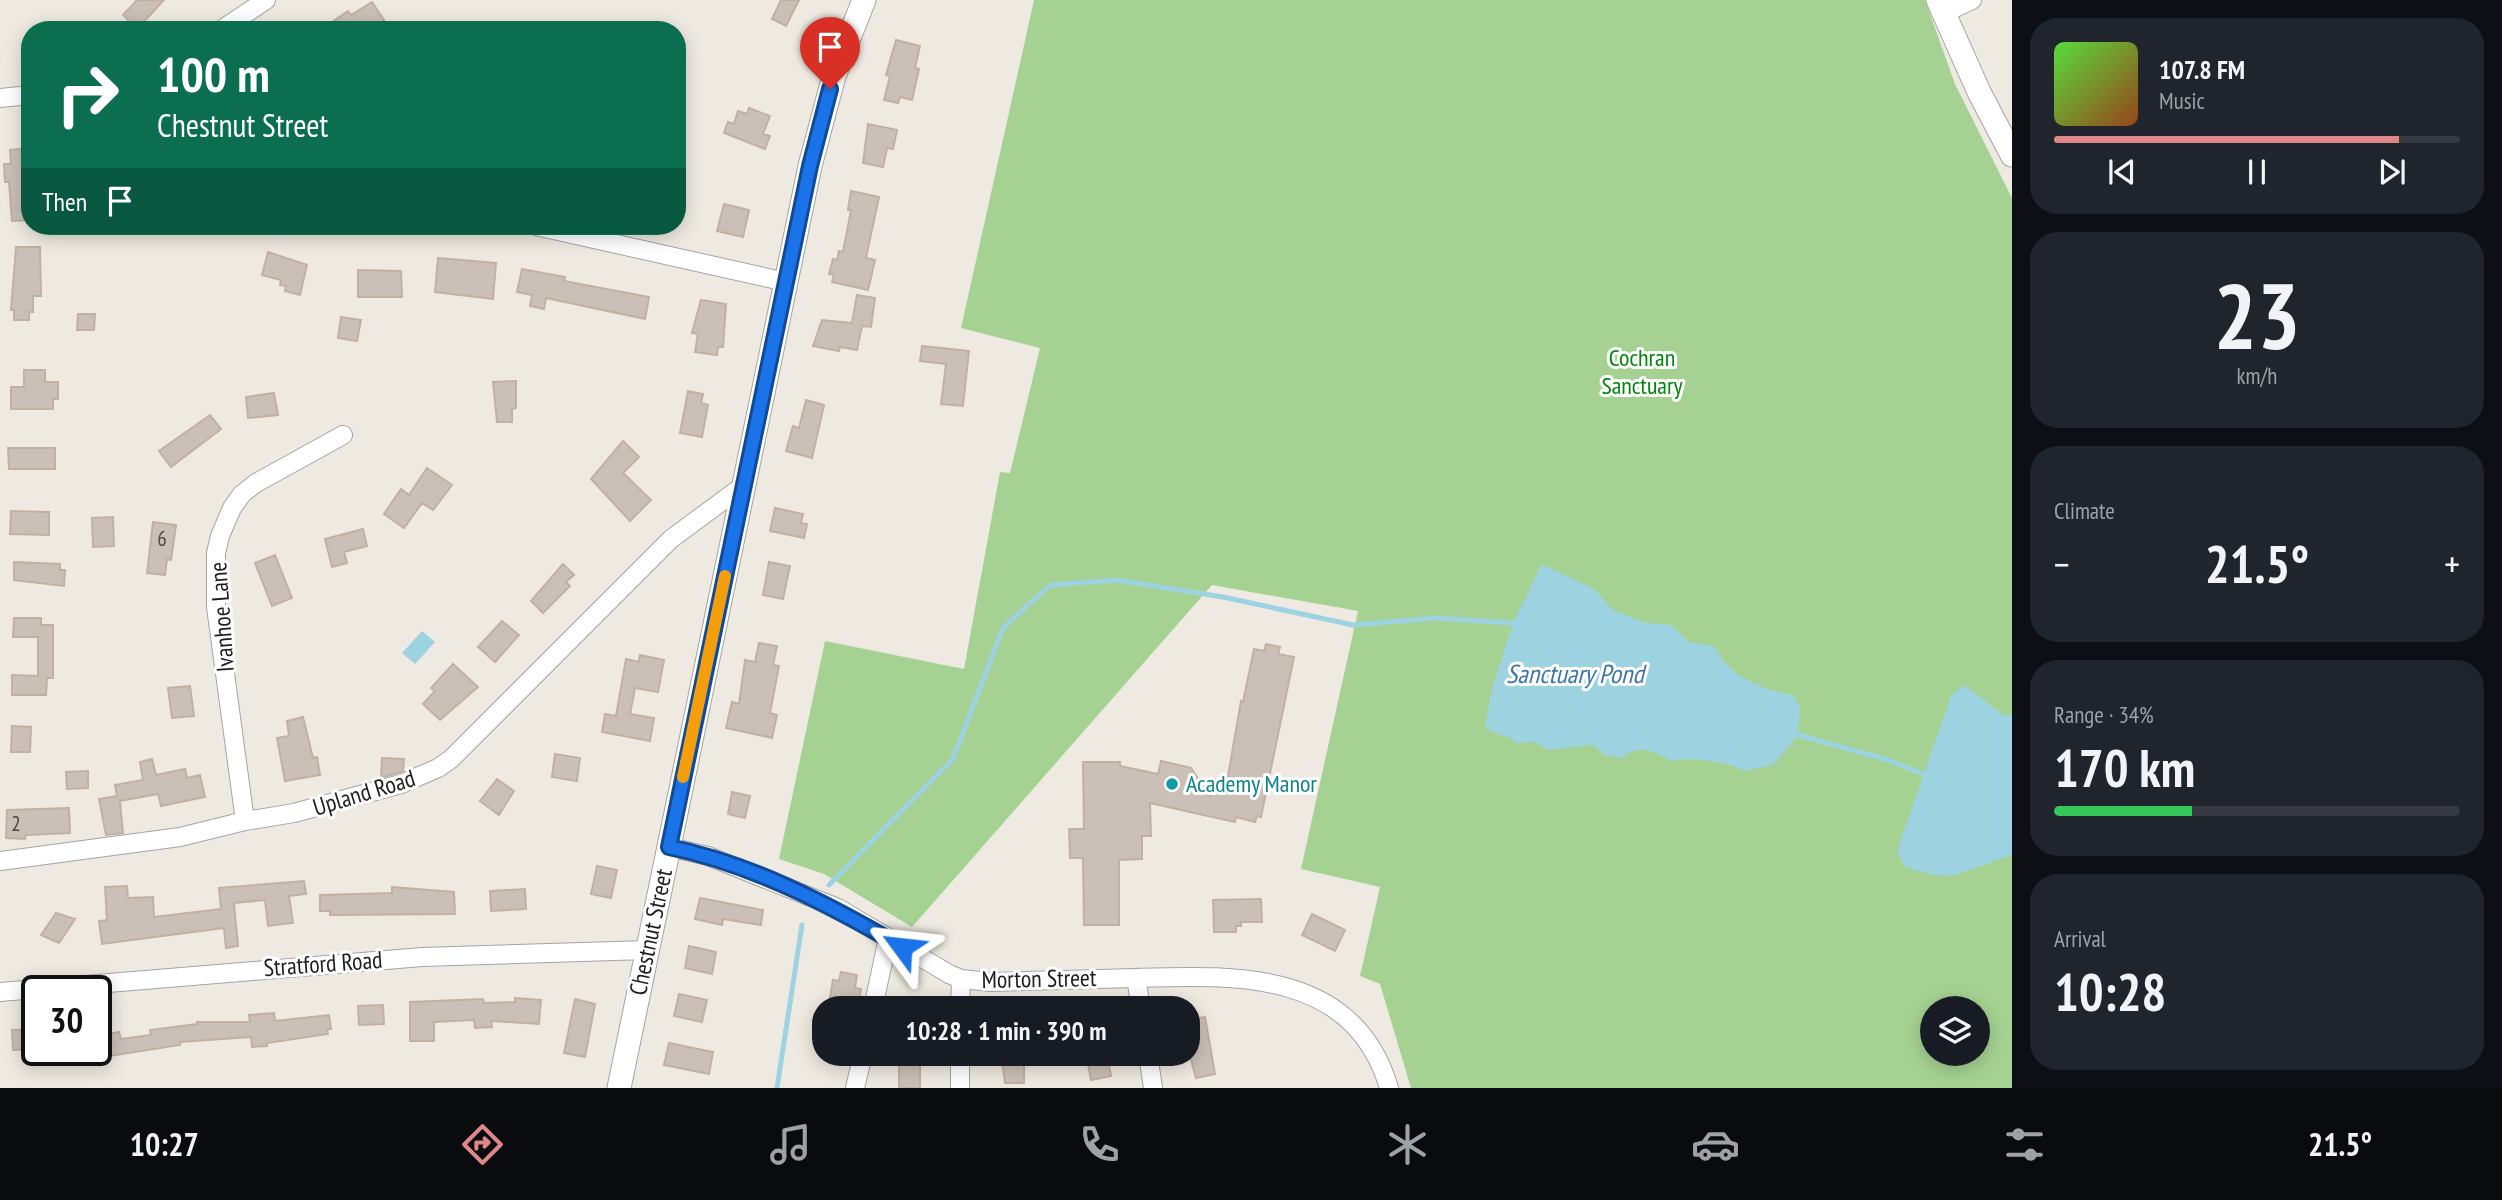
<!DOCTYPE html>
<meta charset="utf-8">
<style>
body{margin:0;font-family:"PT Sans Narrow",sans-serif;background:#20242c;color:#f1f3f6;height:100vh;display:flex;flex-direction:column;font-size:26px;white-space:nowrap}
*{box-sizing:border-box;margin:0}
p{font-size:23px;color:#9ea1a6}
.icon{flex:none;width:38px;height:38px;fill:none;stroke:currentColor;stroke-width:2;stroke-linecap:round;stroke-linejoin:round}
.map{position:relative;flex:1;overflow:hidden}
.sheet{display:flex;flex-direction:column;gap:18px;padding:18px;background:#0d0f14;width:490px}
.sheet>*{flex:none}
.banner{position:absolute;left:21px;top:21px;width:665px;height:214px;border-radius:28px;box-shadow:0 4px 18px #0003;background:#0b6e4f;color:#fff;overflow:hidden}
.fabs{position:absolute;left:1920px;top:996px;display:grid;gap:14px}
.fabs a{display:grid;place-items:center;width:70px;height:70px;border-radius:50%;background:#171b24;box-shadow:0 4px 18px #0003;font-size:35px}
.speed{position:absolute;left:21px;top:975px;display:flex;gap:14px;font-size:35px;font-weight:700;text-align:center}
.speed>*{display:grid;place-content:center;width:91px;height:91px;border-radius:50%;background:#171b24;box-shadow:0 4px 18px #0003;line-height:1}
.speed .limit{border:4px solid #111;border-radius:10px;background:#fff;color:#111}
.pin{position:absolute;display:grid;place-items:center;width:60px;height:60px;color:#fff;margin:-72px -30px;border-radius:50% 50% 50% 0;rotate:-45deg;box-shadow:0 0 7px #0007}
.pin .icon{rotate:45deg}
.me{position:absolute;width:77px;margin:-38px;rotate:300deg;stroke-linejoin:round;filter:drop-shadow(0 0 5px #0008)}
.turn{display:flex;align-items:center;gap:24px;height:147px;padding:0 21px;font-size:32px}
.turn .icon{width:91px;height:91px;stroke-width:2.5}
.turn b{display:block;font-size:49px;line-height:60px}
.then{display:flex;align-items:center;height:66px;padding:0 21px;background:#0003;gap:14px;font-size:26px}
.big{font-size:52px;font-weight:600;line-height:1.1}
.sheet .tile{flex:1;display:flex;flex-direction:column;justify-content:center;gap:10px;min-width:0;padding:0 24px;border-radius:28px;background:#20242c}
.sheet .dial{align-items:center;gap:0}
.dial b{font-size:91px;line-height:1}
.song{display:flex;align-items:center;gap:21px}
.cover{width:84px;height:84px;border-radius:10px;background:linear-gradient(135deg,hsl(110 70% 55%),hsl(20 70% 35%))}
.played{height:7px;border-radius:4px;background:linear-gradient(90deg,#df8688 85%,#363941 85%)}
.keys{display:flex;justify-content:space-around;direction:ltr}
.heat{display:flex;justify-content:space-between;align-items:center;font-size:38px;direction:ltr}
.charge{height:10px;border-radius:5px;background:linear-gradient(90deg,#34c759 34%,#363941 0)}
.trip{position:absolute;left:812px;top:996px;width:388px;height:70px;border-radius:28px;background:#171b24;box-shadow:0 4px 18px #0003;font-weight:600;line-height:70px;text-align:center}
.dock{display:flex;height:112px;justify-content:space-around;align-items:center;background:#090b0e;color:#9ea1a6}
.dock .icon{width:49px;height:49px}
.dock .on{color:#df8688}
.dock b{font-size:32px;color:#f1f3f6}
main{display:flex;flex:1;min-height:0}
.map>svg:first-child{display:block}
.forest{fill:#a5d292;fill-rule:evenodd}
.water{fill:#9dd2e1}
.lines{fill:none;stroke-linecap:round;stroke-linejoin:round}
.stream{stroke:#9dd2e1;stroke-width:5}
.building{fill:#cbc0b7;stroke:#c2b0a2;stroke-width:2}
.minor-casing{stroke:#a4a4a4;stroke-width:20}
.tertiary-casing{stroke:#a4a4a4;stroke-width:25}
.minor{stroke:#fff;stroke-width:18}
.tertiary{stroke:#fff;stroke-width:23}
.route-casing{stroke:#114b97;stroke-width:18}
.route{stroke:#1a73e8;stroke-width:12}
.slow{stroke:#f59e0b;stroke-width:12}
.culture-dot{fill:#0f9aa8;stroke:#fff;stroke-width:2.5}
.labels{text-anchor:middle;stroke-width:6;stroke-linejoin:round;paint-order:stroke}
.number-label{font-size:21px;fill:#484644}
.park-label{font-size:24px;fill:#01840b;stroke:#fff}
.street-label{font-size:24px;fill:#1d1d1d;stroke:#fff}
.culture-label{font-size:24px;fill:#0d838f;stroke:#fff;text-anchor:start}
.water-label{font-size:26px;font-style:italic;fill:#3e76ad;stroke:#fff}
</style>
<main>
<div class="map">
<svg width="2012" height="1088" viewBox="0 0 2012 1088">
<rect width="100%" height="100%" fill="#efeae1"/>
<path class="forest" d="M1034,0H1925L1955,84L2012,198V1088H1411L1380,984L1360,976L1380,887L1301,869L1358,611L1212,585L912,927L824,874L779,859L825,641L964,669L1000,472L1010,473L1040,348L961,328ZM1932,1008H1978V1054H1932Z"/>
<path class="water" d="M1542,564L1594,589L1613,610L1646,623L1671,625L1689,642L1715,646C1726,676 1764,690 1793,695L1800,708L1798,735L1773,765L1744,771C1729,762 1689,756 1672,761C1652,750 1641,744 1621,758L1604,755L1594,745L1548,750L1532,741L1519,744C1508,735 1497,736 1485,727L1492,689L1513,623Z
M422,631L435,642L415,664L402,653Z
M1964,685L2005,716L2012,714V855L1952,876L1935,875L1905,867L1898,854L1900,842L1951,696Z"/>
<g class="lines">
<path class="stream" d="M1798,735L1885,759L1923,774
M829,885L953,759L1003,628L1050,585L1117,580L1223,597L1353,625L1436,618L1513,623
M777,1088L802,925"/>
</g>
<path class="building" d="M137,0H164L137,29L123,15Z
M781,0H799L786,26L772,19Z
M372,2L384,20L369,30H320L348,11L351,15Z
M896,40L920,46L915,68L919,69L912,100L900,97L898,103L884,100L890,76L886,75Z
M749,108L770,116L763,134L770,136L765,149L724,133L728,122L734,124L738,111L747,114Z
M868,124L897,130L893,149L887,148L883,167L863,163Z
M30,148V220L12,221L9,182H5L4,164H11L10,150Z
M851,191L879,197L866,258L875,260L868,290L832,282L834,275L829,274L833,259L837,260L839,251L843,252L851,210H848Z
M724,204L749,210L743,237L717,231Z
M16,247H40L41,296H33V312H29V320H14V310H11Z
M268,252L307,265L300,295L285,291L286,286L280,285L281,280L262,275Z
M438,258L496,263L493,299L435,292Z
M522,269L565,277L564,281L649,297L645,319L546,298L544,309L530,306L532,295L517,292Z
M358,270L401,271L402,297H358Z
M857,295L875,298L871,327L862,326L857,350L840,347L839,351L813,346L822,320L852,323Z
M701,300L726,304L723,347H718L717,355L695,352L698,334L692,333Z
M78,314H95L94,330H77Z
M341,317L361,320L357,341L338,338Z
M922,346L969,351L963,406L941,404L946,364L920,361Z
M24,370H45V382H58V399H53V409H11V387H24Z
M516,381V408L512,409V422H497L493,382Z
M688,391L703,394L701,403L708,405L702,437L680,433Z
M274,393L278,415L248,418L246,397Z
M806,400L824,405L812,458L786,451L793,426L799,428Z
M210,415L221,429L171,467L159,451Z
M623,441L639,457L623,473L651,500L630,521L591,479Z
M8,448H55V469H9Z
M427,468L452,485L433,510L422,503L404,528L384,514L401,489L409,495Z
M775,508L803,514L801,523L807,524L804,538L770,531Z
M11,511L49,512V535L10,534Z
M113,517L114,546L93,547L92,518Z
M153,522L176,525L171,560L167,559L165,575L147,573Z
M363,529L367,546L344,552L347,563L332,567L325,539Z
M275,555L292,598L272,606L255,563Z
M14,562L60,564V570H65L64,586L14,580Z
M769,562L790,566L783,599L763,595Z
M563,564L574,575L566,582L570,586L543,613L531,601Z
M14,618H41V625H53V678H47L46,695H12V675L38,676V637H13Z
M502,621L519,635L495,662L478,647Z
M759,643L777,646L773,665L779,666L770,713L777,715L772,738L726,728L732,702L739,704L745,660L755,662Z
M1266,644L1280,647L1278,654L1294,657L1261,817L1257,816L1255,822L1236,817L1235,822L1150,803L1151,836H1142V859L1119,860V925H1084L1083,858H1070L1069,829H1084L1083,762H1120V766L1158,774L1161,761L1191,768L1210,797L1214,779L1227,782L1241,701L1243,702L1254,649L1264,651Z
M640,655L664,660L658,692L635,688L630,714L654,718L650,741L602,732L605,714L616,716L626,659L639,662Z
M453,664L478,687L440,720L423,704L435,691L431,688Z
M190,686L194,716L172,718L168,688Z
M303,717L313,758L317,757L320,775L285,781L277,738L289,736L287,721Z
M12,726L31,727L30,752H11Z
M555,754L580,758L577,781L552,777Z
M382,758L404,759L403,771L381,778Z
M152,759L156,775L185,769L187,778L200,775L205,797L161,806L158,794L120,801L123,833L106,835L99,799L117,796L115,785L143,780L140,762Z
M88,771V788L67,789L66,772Z
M497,779L514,791L499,815L480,801Z
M732,792L750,796L745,818L728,814Z
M69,808L70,833L26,835L25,839L6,838L7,810Z
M597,866L617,870L611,898L591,894Z
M304,881L306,894L289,896L293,923L268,926L265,900L234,903L238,946L226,948L224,928L102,944L99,921L107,920L105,887L127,886L128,898L153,897L154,917L221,909L219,888Z
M392,887L454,892L455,914L330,915V911H320V895L392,893Z
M525,889L526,909L491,911L490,891Z
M700,898L763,910L761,925L723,919L722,925L695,919Z
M1261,899L1262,922H1241V926H1236V932H1214L1213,900Z
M56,913L75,919L59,943L41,935Z
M1312,914L1345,930L1335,951L1302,935Z
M689,946L716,952L712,974L685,968Z
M841,972L857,975L855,988L861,989L858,1005L828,1008L833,980L839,981Z
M679,994L707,1000L702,1022L674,1016Z
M515,998L541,1000L539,1024L491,1021L492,1027L475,1028L474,1020L434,1022V1041H410V1002L483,999L484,1003L515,1002Z
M575,999L595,1004L585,1057L564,1053Z
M383,1005L384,1024L359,1025L358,1006Z
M274,1013L275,1021L329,1015L331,1029H327L328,1034L267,1043V1046L252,1047L251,1037L180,1042V1045L96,1058V1036L119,1032L121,1039L151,1035L150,1030L197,1024V1022H250L249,1015Z
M1205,1017L1215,1074L1196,1078L1188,1049V1020Z
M37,1029V1049L13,1050L12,1030Z
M669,1043L713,1052L709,1074L664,1065Z
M899,1054H920V1088H899Z
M1001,1054H1024V1083H1005Z
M1086,1054H1107L1111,1076L1091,1080Z"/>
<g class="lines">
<g class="minor-casing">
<path id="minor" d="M1944,13L1972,0
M221,30L266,0
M0,98L30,95
M536,226L786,282
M245,821L216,607V553L220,536L232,508L242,494L256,483L343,435
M669,847L708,856L838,908L949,974L961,979L991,982C1039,981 1087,979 1135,978C1235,975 1354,969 1389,1088
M0,861L180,837L245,821L294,813L401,784L438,768L451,759L671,539L744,485
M1136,978L1141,1008
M0,992L422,957L647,950
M873,1008L888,938
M960,1008L961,979
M1148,1054L1153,1088
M855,1088L863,1054
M960,1088V1054"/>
</g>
<g class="tertiary-casing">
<path id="tertiary" d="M1938,0L1979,92L2012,155
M619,1088L810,166L834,76L864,0"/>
</g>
<use href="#minor" class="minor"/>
<use href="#tertiary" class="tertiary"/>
</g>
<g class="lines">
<g class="route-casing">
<path id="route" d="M830,89L810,166L669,847C752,864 830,905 902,947"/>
</g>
<use href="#route" class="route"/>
<path class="slow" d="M683,777L725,576"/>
</g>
<circle class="culture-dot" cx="1172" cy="784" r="7"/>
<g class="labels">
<g class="number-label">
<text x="162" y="546">6</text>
<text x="16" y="831">2</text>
</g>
<g class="park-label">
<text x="1642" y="366">Cochran<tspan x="1642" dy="28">Sanctuary</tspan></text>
</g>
<g class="street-label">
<text transform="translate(222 617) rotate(-94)" y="8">Ivanhoe Lane</text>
<text transform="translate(364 793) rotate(-17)" y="8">Upland Road</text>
<text transform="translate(651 932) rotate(-78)" y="8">Chestnut Street</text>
<text transform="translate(323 964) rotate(-4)" y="8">Stratford Road</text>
<text transform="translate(1039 979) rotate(-1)" y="8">Morton Street</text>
</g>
<g class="culture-label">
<text x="1186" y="792">Academy Manor</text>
</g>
<g class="water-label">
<text x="1575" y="683">Sanctuary Pond</text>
</g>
</g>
</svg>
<div class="fabs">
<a><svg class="icon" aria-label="layers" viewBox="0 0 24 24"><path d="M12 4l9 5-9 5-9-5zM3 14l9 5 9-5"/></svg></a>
</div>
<div class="speed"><div class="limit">30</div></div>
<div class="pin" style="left:830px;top:89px;background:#d93025"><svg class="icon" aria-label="arrive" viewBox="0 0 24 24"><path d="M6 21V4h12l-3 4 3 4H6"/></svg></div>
<svg class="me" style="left:902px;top:947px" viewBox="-20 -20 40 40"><path d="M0-17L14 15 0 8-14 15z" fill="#1a73e8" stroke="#fff" stroke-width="4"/></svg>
<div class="trip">10:28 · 1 min · 390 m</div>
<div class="banner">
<div class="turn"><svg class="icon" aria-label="right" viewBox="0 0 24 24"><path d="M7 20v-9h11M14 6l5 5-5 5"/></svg><div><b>100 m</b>Chestnut Street</div></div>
<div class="then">Then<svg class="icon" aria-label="arrive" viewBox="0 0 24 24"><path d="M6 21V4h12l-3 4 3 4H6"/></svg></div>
</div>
</div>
<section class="sheet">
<div class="tile">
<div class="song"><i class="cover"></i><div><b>107.8 FM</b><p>Music</p></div></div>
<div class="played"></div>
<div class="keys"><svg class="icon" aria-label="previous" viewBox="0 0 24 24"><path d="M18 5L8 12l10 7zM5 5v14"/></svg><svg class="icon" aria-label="pause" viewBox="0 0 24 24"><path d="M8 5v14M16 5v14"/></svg><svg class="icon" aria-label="next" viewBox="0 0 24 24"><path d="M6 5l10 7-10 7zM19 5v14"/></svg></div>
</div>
<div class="tile dial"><b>23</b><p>km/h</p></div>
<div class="tile"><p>Climate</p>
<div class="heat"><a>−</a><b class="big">21.5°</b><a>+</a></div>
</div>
<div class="tile"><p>Range · 34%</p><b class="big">170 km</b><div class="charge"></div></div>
<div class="tile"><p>Arrival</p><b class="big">10:28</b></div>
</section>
</main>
<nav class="dock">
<b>10:27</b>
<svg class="icon on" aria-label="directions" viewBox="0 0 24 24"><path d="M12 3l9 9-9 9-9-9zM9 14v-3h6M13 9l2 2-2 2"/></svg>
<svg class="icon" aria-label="music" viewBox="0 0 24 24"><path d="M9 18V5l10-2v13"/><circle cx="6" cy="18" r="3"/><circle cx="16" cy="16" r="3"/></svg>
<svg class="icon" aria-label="phone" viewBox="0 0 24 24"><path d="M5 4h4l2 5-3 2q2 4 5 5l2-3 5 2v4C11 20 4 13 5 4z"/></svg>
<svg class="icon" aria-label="climate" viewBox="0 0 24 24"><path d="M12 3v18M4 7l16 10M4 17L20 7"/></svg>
<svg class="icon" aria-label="car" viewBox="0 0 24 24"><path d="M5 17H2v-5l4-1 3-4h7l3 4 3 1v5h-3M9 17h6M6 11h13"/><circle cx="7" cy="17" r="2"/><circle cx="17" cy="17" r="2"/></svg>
<svg class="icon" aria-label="filters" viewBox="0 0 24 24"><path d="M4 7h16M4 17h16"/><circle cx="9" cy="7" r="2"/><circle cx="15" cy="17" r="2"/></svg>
<b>21.5°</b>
</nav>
